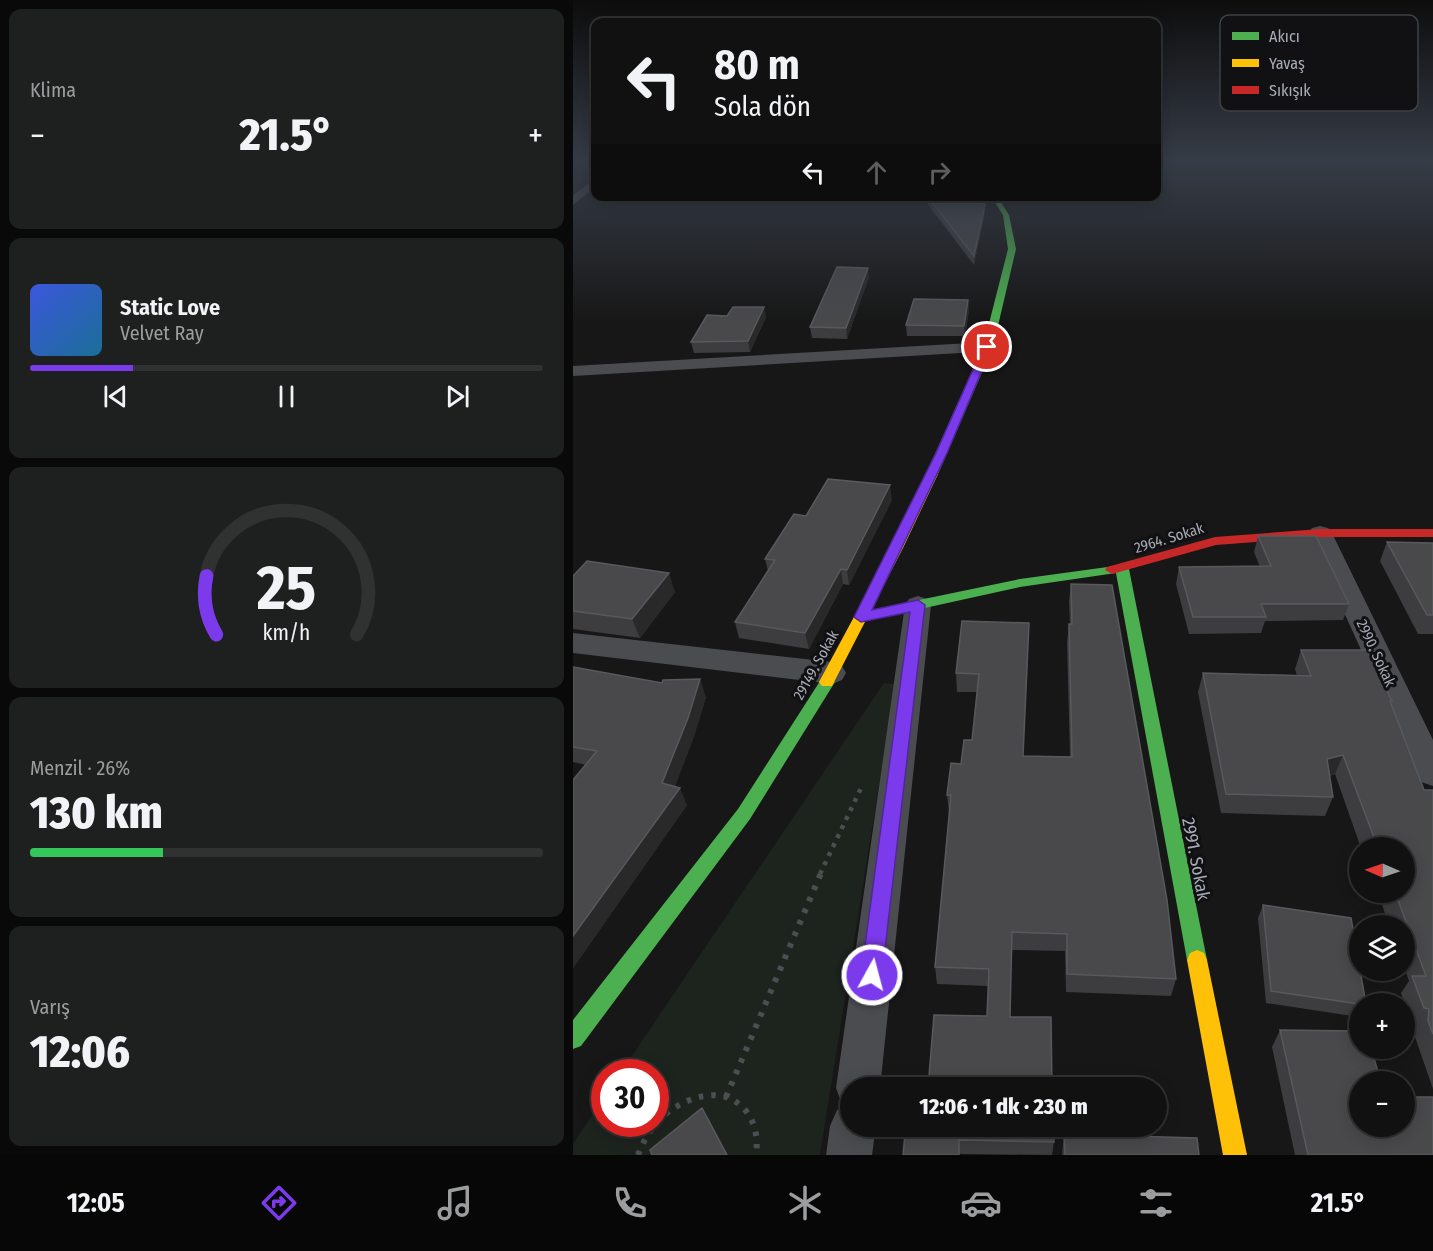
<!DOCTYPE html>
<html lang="tr">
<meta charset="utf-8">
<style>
body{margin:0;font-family:"Fira Sans Condensed",sans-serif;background:#1e1f1f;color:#f1f3f6;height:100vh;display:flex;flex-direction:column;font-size:22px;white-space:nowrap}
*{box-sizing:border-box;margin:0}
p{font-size:20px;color:#9c9d9f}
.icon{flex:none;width:33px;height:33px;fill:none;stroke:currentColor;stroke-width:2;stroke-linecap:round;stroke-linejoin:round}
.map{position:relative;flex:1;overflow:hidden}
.sheet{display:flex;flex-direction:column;gap:9px;padding:9px;background:#090909;width:573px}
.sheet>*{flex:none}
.hud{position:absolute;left:18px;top:18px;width:570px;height:183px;border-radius:12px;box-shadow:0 3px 15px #0003,0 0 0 2px #303131;background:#111;color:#f1f3f6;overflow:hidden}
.needle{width:39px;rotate:272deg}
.fabs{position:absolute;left:776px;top:837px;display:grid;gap:12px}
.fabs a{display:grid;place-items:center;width:66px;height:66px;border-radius:50%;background:#111;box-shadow:0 3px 15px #0003,0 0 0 2px #303131;font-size:30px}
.speed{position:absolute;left:18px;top:1059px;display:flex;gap:12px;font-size:30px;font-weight:700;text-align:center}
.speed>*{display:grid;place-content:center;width:78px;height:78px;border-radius:50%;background:#111;box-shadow:0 3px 15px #0003,0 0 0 2px #303131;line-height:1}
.speed .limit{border:9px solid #d22;background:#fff;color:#111}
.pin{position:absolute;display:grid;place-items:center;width:51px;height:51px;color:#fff;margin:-26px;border:3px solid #fff;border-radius:50%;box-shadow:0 2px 6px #0007}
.me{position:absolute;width:66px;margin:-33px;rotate:7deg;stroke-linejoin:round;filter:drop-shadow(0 0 4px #0008)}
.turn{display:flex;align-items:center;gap:21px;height:126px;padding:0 24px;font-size:27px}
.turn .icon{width:78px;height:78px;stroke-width:2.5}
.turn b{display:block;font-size:42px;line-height:51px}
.lanes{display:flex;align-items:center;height:57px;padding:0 24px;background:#0003;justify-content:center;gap:30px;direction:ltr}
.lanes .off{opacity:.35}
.big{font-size:45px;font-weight:800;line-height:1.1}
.sheet .widget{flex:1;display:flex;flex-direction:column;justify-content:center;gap:9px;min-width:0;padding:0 21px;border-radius:12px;background:#1e1f1f}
.sheet .dial{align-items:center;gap:0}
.dial svg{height:156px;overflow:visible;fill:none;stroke:#303131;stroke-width:7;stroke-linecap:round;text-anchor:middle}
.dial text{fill:#f1f3f6;stroke:none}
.song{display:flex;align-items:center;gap:18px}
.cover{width:72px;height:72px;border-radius:9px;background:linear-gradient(135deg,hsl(230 70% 55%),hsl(200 70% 35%))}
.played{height:6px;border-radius:3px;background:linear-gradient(90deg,#7c3aed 20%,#303131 20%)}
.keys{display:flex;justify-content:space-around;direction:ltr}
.heat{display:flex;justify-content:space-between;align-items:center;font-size:33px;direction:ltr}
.charge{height:9px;border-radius:4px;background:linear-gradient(90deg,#34c759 26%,#303131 0)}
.trip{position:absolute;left:267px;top:1077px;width:327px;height:60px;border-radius:30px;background:#111;box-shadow:0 3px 15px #0003,0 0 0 2px #303131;font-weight:800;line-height:60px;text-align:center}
.tab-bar{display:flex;height:96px;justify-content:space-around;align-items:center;background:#070707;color:#9c9d9f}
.tab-bar .icon{width:42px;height:42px}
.tab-bar .selected{color:#7c3aed}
.tab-bar b{font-size:27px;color:#f1f3f6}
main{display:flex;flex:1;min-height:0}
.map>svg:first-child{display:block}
.green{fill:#1d241e}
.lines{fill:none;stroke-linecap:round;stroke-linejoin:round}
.path-far1{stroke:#4d4e52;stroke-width:4.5;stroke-dasharray:4 6;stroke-linecap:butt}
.path{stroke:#4d4e52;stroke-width:6;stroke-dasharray:4.5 8;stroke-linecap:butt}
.street{fill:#4b4c50;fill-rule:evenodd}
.fast{fill:#4caf50;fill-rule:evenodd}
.slow{fill:#ffc107;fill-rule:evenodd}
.jam{fill:#c62828;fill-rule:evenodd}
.wall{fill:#3d3d3f}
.shaded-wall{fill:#29292a}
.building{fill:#49494c;stroke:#58595d;stroke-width:1.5}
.route{fill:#7c3aed;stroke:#51269a;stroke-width:1.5}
.labels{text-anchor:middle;stroke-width:6;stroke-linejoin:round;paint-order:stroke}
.street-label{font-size:15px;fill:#a8adb8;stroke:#111113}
.near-street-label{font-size:18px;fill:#a8adb8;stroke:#111113}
.key{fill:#111113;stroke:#3e4045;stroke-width:1.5}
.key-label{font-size:16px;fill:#a8adb8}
</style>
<main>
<section class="sheet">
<div class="widget"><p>Klima</p>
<div class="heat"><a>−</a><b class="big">21.5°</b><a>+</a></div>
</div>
<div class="widget">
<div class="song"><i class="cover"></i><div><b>Static Love</b><p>Velvet Ray</p></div></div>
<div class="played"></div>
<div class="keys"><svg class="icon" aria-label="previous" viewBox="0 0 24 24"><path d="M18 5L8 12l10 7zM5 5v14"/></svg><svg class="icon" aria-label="pause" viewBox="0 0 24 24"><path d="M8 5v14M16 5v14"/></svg><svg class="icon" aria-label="next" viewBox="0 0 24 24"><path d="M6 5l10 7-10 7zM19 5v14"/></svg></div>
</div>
<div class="widget dial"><svg viewBox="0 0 100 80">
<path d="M14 69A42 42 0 1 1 86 69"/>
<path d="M14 69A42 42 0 0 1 9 39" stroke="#7c3aed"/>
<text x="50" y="56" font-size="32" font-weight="700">25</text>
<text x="50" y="72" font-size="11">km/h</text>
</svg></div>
<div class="widget"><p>Menzil · 26%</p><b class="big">130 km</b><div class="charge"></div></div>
<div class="widget"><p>Varış</p><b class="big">12:06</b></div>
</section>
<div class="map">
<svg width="860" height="1155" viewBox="0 0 860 1155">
<rect width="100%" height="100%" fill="#171717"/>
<path class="green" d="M311,683L322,684L247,1155H0V1144L31,1097L32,1124H82V1072H48Z"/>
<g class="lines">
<path class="path-far1" d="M247,874L290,784"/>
<path class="path" d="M153,1097L248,873
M65,1155C70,1142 77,1129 87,1119C109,1098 150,1082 173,1111C183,1124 185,1139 183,1155"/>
<path class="street" d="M22,179V187L0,205V195Z
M415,342L421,343L424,347L421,351L0,376V366Z
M747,526L755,528L759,533L860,740V786L848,782L844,773L735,533L739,528Z
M345,596L354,599L358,605L307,1088H278V1126H303L299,1155H253L257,1126L264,1110L275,1106L269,1104L263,1088L332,605L336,599Z
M0,633L259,662L269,666L273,673L269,680L259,684L0,653Z"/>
<path class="fast" d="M418,196H424L436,215L443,249L420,347L365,474L359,477L353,474L410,347L435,249L430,215Z
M549,565L556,569L634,960L631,967L624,970L617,967L614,960L543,573L447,587L288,622L281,617L288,612L447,579Z
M254,676L259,678L262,682L177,819L8,1046L0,1049V1020L165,809L249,678Z"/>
<path class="slow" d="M359,471L365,474L330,548L259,686H249L246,682L318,548L353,474Z
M624,950L631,953L634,960L674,1155H650L614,960L617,953Z"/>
<path class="jam" d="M747,529H860V537H747L643,545L539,574L532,570L534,567L642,537Z"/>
</g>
<path class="wall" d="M350,196H404L412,205V213L401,265L350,198Z
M296,277L274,339L239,338L237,327Z
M395,300L396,310L392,336H334L333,325Z
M193,317L177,352L121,353L118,342Z
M319,500L276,585L270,584L236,649L166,638L162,622L195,571L192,559L233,516Z
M685,536L776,604L770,620L692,621L688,633L616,634L603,584L606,567H687L681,552Z
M814,542L860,543V634H845L807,561Z
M0,576L102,592L67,638L0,629Z
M498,584L603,979L598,996L493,992L492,951L439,950L414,1016L415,986L364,984L362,967L377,813H376L374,795L399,740L404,692H384L383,673L455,642L450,756L497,757L494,643L496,624H497L496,602Z
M728,650L819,701L818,703L851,790H860V1089L842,1037L843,1026L838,1025L828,993L836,981L831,967V926H816L805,892H831V848H788L762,774L757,776L760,797L752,816L648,813L625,692L630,673L724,676L722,669Z
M0,667L89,683L133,697L121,736L102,786L114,805L0,968V780L13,765L0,762Z
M690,905L786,1004V1017L693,1003L685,918Z
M707,1030L786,1126L860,1155H722L699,1047Z
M352,1134L481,1142L479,1155L388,1154Z
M491,1134L626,1155H489Z"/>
<path class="shaded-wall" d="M412,205V213L401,265V256Z
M295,268L296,277L274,339L273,328Z
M395,300L396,310L392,336L391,326Z
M191,307L193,317L177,352L175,341Z
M317,485L319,500L276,585L274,570Z
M268,569L270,584L236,649L232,633Z
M96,573L102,592L67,638L59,619Z
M127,679L133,697L121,736L97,800L89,783Z
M770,755L762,774L746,778L754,759Z
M107,788L114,805L0,968V936Z
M129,1108L136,1119L155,1155H154Z"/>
<path class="building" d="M354,196H404L412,205L401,256Z
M264,267L295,268L273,328L237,327Z
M341,299L395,300L391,326L333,325Z
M160,307H191L175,341L118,342L134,315L154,316Z
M255,479L317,485L274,570L268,569L232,633L162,622L202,560L192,559L221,514L233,516Z
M685,536H743L776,604H688L693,617H620L606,567L698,566Z
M814,542L860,543V615H854Z
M14,561L96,573L59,619L0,611V576Z
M498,584L539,585L594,900L603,979L494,974V934L439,932L437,1017H478L479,1088H355L361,1015L414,1016L416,969L362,967L378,795H374L378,763L388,764L391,740H399L406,674L383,673L389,621L456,623L450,756L499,757L496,624H499Z
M728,650H794L819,701H817L851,790H860V1034L855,1021L856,1009L851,1008L839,976H853L822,892H831V848H805L770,755L754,759L760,797L653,794L630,673L738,676Z
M0,667L89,683L90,680L127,679L115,718L89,783L107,788L0,936V780L24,751L0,747Z
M690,905L778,918L786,963V970H787L793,1004H786L698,991Z
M707,1030L786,1031V1048H798L808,1082H786V1126H831V1097H860V1155H735Z
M129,1108L154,1155H79L77,1150Z
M352,1126H480L481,1142L386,1140V1155H330L332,1134H352Z
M491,1134L624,1138L626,1155H492Z"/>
<linearGradient id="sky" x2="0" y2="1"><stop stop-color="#0d0d0d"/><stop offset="0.5" stop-color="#363c47"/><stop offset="1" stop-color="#363c47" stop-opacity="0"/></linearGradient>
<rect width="860" height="322" fill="url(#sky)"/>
<path class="route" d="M414,344L419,347L374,453L299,610L345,600L352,605L309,975L306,983L299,986L291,983L288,975L337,612L288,622L281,617L363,453L410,347Z"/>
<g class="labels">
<g class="street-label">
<text transform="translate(596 538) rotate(-17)" y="5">2964. Sokak</text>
<text transform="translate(803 653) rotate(65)" y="5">2990. Sokak</text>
<text transform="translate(243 665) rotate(-61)" y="5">29149. Sokak</text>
</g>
<g class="near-street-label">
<text transform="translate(623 859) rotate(79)" y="6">2991. Sokak</text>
</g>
</g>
<rect x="647" y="15" width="198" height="96" rx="9" class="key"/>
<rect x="659" y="32" width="27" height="8" fill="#4caf50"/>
<rect x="659" y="59" width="27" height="8" fill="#ffc107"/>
<rect x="659" y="86" width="27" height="8" fill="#c62828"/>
<g class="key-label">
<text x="696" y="42">Akıcı</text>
<text x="696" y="69">Yavaş</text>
<text x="696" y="96">Sıkışık</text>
</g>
</svg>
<div class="fabs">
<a><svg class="needle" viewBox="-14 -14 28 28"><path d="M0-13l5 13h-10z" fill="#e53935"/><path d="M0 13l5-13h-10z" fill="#9c9d9f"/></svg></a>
<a><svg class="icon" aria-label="layers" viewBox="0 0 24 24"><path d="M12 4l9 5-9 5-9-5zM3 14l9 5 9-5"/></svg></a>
<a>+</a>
<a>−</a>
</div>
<div class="speed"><div class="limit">30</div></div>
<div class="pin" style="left:414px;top:347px;background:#d93025"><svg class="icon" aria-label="arrive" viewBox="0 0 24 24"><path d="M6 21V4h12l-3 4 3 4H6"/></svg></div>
<svg class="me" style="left:299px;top:975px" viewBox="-20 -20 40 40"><circle r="17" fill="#7c3aed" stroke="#fff" stroke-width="3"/><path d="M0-11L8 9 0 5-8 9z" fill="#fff"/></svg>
<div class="trip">12:06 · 1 dk · 230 m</div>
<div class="hud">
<div class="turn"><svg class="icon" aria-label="left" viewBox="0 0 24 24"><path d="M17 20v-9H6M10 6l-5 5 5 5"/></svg><div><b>80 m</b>Sola dön</div></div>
<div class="lanes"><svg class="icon" aria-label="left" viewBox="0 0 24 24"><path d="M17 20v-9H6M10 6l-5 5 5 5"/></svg><svg class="icon off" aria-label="ahead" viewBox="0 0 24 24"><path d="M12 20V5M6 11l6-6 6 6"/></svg><svg class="icon off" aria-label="right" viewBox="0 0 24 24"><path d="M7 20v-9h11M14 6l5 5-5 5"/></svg></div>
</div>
</div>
</main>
<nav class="tab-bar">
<b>12:05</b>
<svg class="icon selected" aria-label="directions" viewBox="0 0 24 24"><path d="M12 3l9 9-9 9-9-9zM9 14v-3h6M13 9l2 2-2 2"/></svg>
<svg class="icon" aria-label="music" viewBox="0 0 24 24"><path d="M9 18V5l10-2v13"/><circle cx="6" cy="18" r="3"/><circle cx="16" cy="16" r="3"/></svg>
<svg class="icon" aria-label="phone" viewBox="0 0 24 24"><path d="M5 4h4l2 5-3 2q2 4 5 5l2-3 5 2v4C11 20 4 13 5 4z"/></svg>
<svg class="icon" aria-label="climate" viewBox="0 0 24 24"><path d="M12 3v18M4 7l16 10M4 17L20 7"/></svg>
<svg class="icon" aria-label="car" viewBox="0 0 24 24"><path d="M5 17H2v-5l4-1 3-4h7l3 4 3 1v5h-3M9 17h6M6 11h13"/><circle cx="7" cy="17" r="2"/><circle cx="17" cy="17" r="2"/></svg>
<svg class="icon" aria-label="filters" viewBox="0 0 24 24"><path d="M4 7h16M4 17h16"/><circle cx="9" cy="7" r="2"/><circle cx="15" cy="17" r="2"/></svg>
<b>21.5°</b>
</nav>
